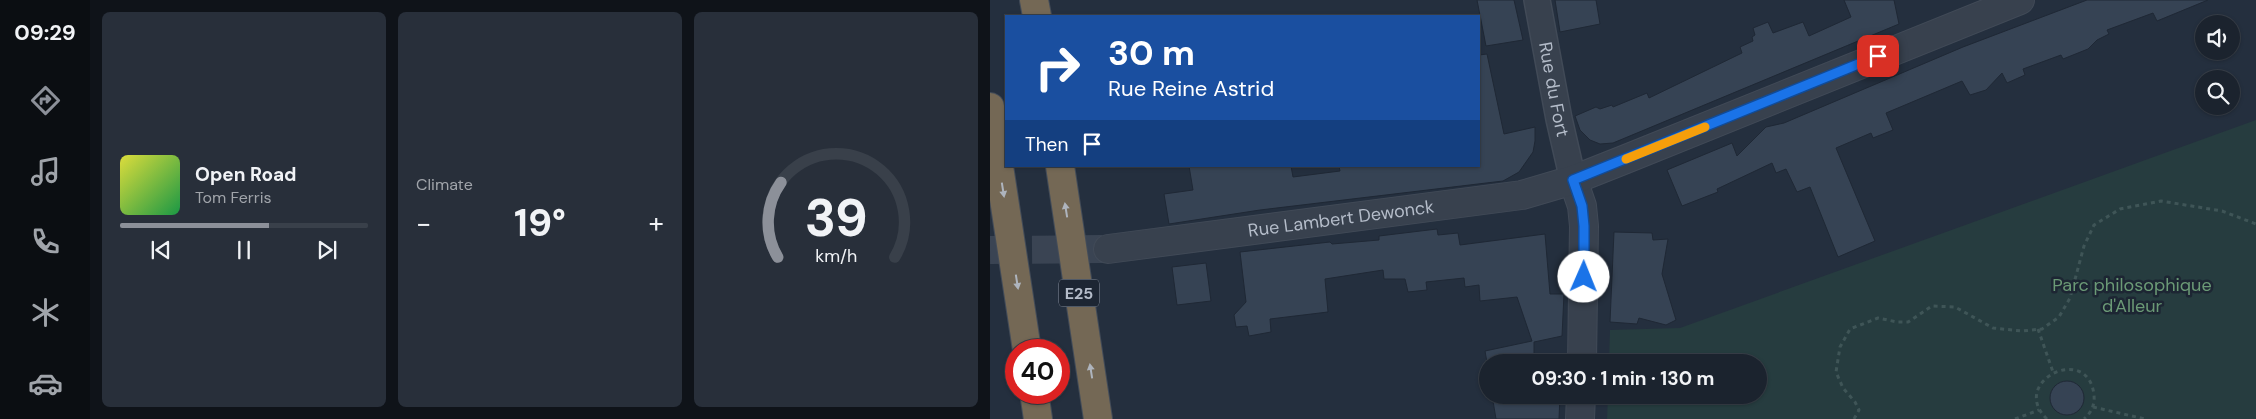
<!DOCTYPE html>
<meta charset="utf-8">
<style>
body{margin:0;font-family:"DM Sans",sans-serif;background:#282f3a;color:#f1f3f6;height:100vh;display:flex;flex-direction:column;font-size:19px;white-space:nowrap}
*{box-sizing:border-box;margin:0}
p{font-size:16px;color:#a0a4aa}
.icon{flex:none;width:28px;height:28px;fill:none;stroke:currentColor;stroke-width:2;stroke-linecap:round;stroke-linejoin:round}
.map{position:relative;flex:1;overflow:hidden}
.drawer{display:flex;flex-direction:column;gap:12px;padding:12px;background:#0f1319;width:900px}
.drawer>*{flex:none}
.top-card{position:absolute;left:15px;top:15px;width:475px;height:152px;border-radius:0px;box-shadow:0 1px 4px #0004,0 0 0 1px #39404a;background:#1a4fa0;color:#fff;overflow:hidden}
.controls{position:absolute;left:1205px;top:15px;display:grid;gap:10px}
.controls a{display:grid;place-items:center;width:45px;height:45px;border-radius:50%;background:#1b232e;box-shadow:0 1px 4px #0004,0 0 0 1px #39404a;font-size:25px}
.speed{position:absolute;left:15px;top:339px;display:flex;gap:10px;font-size:25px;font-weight:700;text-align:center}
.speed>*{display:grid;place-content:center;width:65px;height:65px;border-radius:50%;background:#1b232e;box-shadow:0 1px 4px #0004,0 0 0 1px #39404a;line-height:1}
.speed .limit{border:8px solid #d22;background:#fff;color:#111}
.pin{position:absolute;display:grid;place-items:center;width:42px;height:42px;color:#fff;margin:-21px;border-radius:10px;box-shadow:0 2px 8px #0006}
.me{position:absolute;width:55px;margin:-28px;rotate:1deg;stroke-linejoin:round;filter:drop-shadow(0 0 4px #0008)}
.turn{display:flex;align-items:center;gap:18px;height:105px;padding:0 20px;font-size:22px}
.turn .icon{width:65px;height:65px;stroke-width:2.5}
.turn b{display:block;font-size:35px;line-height:42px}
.then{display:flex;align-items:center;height:48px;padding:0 20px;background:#0003;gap:10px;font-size:19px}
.big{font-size:38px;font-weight:700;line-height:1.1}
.drawer .tile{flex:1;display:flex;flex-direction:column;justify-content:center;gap:8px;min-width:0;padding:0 18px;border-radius:8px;background:#282f3a}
.drawer .dial{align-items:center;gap:0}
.dial svg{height:130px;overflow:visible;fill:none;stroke:#39404a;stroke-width:7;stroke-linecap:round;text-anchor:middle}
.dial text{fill:#f1f3f6;stroke:none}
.song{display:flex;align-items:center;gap:15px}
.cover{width:60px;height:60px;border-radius:8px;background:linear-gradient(135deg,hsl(60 70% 55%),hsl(140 70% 35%))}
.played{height:5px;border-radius:2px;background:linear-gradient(90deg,#8c9099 60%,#39404a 60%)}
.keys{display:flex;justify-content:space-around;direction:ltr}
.heat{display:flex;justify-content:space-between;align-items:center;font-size:28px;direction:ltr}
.drawer .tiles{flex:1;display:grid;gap:12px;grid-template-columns:repeat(3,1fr)}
.trip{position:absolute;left:489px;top:354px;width:288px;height:50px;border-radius:25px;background:#1b232e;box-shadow:0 1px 4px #0004,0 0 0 1px #39404a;font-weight:700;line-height:50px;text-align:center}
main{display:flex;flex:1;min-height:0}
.dock{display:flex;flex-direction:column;width:90px;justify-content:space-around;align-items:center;background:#0b0e12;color:#a0a4aa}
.dock .icon{width:35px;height:35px}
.dock .current{color:#8c9099}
.dock b{font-size:22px;color:#f1f3f6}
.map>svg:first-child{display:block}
.green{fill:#263c3f}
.building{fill:#364354;stroke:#1f2835}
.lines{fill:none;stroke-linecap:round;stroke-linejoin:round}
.tertiary-tunnel{stroke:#3a4453;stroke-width:28;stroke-dasharray:28 14;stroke-linecap:butt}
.minor-casing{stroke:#414a57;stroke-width:28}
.tertiary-casing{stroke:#414a57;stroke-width:30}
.motorway-casing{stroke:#434c59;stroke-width:30}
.path{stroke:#3f5557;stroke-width:3;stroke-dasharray:4 4;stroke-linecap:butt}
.minor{stroke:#38414e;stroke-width:25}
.tertiary{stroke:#38414e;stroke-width:28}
.motorway{stroke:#746855;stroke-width:28}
.oneway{fill:#aeb4bd}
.route-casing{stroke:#114b97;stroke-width:12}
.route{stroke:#1a73e8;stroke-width:9}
.slow{stroke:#f59e0b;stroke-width:9}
.labels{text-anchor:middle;stroke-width:5;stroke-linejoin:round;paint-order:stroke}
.shield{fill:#1d2633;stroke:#878f9c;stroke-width:1}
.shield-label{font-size:16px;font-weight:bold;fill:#b4bcc9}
.street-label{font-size:18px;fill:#b4bcc9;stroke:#1d2633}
.park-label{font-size:18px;fill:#6b9a76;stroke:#1d2633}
</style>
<main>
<nav class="dock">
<b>09:29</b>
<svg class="icon current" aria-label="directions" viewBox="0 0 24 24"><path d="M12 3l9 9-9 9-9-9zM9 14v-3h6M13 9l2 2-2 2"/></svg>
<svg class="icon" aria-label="music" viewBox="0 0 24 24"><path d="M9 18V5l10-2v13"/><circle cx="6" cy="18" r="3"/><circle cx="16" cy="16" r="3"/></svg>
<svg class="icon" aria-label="phone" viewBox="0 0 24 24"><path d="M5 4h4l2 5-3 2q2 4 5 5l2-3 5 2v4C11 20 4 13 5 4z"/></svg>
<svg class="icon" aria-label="climate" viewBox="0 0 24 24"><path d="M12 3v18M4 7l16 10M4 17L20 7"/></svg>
<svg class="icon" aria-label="car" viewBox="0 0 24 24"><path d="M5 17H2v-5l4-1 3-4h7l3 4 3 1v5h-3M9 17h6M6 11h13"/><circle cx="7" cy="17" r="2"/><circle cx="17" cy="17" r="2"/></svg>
</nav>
<section class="drawer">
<div class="tiles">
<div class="tile">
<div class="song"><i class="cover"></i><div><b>Open Road</b><p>Tom Ferris</p></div></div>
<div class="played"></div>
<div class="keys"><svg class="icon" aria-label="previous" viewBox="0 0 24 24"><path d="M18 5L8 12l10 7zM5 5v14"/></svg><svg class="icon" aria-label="pause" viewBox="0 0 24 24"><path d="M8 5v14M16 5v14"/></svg><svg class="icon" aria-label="next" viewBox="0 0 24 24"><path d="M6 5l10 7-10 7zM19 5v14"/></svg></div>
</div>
<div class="tile"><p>Climate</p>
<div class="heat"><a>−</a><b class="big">19°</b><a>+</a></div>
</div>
<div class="tile dial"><svg viewBox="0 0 100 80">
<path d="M14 69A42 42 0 1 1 86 69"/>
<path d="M14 69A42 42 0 0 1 16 23" stroke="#8c9099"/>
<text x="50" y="56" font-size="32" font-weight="700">39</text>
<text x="50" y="72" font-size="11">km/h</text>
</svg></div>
</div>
</section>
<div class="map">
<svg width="1266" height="419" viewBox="0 0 1266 419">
<rect width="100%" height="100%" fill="#242f3e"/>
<path class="green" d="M1266,120V419H617L618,395H768V362H619L620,330L690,328Z"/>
<path class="building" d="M487,0H524L533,40L496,46Z
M565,0H606L610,24L570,32Z
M854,0H904L909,24L623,143L610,144L600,140L590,130L585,116L606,107L610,109L622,105L623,107L657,93L659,98L752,53L750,47L763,41L762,37L765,35L763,28L778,22L783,33L813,22L819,36L861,17Z
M1097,0H1218L1167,21L1163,13L1117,30L1119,34L1107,40L1098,49L1073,59L1071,55L1033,69L1035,75L1017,83L1012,73L996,90L980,95L972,81L896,113L903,130L883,138L881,133L846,148L885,241L848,257L820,187L807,192L796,169L786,173L782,163L727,189L728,192L692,206L677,170L742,143L747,156L776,127L794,123L973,47Z
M497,54L514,134L545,127V141L543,152L529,172L513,181L270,210L179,224L174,194L203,190L199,166H301L303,177L350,171L349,166H489V55Z
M447,229L448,235L468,233L470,245L555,234L560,294H574L572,336L544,342V362H498V368L495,351L542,341L527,297L490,301L489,285L475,287L474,278L436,282L437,290L418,292L415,279H394L393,270L335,279L338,312L280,319L281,332L259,336L257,326L246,327L244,315L256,302L250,252L340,242L342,244L389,240V236Z
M624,232L662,233L663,240L678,239L672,274L686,320L676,325L649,318L647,324L620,322Z
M216,263L221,301L187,305L182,267Z
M1060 398a17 17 0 1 1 34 0a17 17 0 1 1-34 0Z
M502,395H570L569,419H506Z"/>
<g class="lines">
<path class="tertiary-tunnel" d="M0,250L118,249"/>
<g class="minor-casing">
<g id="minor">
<path id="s1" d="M547,0L569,119L583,180"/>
</g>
</g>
<g class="tertiary-casing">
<g id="tertiary">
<path d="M583,180L592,206L594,226L592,362"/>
<path id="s2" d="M118,249L532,195L583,180L636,159L1030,0"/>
<path d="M590,419L591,395"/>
</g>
</g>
<g class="motorway-casing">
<path id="motorway" d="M44,0L47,16
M0,107L37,350
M70,166L108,419
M44,392L48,419"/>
</g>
<path class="path" d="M1048,329L1063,372
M1103,407L1155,419
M864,419L869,410L865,402L853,388L846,372L850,347L860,329L888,318L907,322H918L942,306L965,307L1003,328L1032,331L1052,329L1069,317L1080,298L1094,246L1104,225L1130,209L1171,201L1232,211L1266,224
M1025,419L1049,410
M1057,419C1018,382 1098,342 1104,395C1105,405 1101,413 1094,419"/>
<use href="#minor" class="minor"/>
<use href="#tertiary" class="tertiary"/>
<use href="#motorway" class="motorway"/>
</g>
<defs><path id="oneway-solid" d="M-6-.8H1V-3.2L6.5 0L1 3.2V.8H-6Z" transform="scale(1.25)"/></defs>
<g class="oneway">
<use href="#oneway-solid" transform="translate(13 190) rotate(81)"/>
<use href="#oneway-solid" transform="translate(76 210) rotate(-99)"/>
<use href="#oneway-solid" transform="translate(27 282) rotate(81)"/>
<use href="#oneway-solid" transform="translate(101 371) rotate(-99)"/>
</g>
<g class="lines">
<g class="route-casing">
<path id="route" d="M594,277V226L592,206L583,180L888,56"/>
</g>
<use href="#route" class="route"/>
<path class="slow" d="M636,159L715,127"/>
</g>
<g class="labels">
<rect class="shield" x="69" y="279.5" width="40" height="27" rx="4"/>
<g class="shield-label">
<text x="89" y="299">E25</text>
</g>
<g class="street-label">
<text dy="6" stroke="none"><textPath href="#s1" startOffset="91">Rue du Fort</textPath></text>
<text dy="6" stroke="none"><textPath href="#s2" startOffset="235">Rue Lambert Dewonck</textPath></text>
</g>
<g class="park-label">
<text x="1142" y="291">Parc philosophique<tspan x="1142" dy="21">d'Alleur</tspan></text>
</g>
</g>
</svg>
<div class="controls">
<a><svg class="icon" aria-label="sound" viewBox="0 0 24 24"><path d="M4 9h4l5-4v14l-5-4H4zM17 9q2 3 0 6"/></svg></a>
<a><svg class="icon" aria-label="search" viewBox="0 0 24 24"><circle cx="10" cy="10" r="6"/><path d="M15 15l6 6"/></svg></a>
</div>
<div class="speed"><div class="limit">40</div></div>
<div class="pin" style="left:888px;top:56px;background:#d93025"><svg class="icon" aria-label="arrive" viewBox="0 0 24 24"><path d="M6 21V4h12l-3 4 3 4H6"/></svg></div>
<svg class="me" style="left:594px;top:277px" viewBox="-20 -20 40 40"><circle r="19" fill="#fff"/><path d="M0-13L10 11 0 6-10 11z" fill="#1a73e8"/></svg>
<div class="trip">09:30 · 1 min · 130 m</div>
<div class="top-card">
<div class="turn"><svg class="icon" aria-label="right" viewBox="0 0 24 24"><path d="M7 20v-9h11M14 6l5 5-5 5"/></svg><div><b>30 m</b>Rue Reine Astrid</div></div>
<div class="then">Then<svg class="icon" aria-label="arrive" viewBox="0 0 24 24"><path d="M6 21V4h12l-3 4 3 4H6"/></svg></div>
</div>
</div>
</main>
